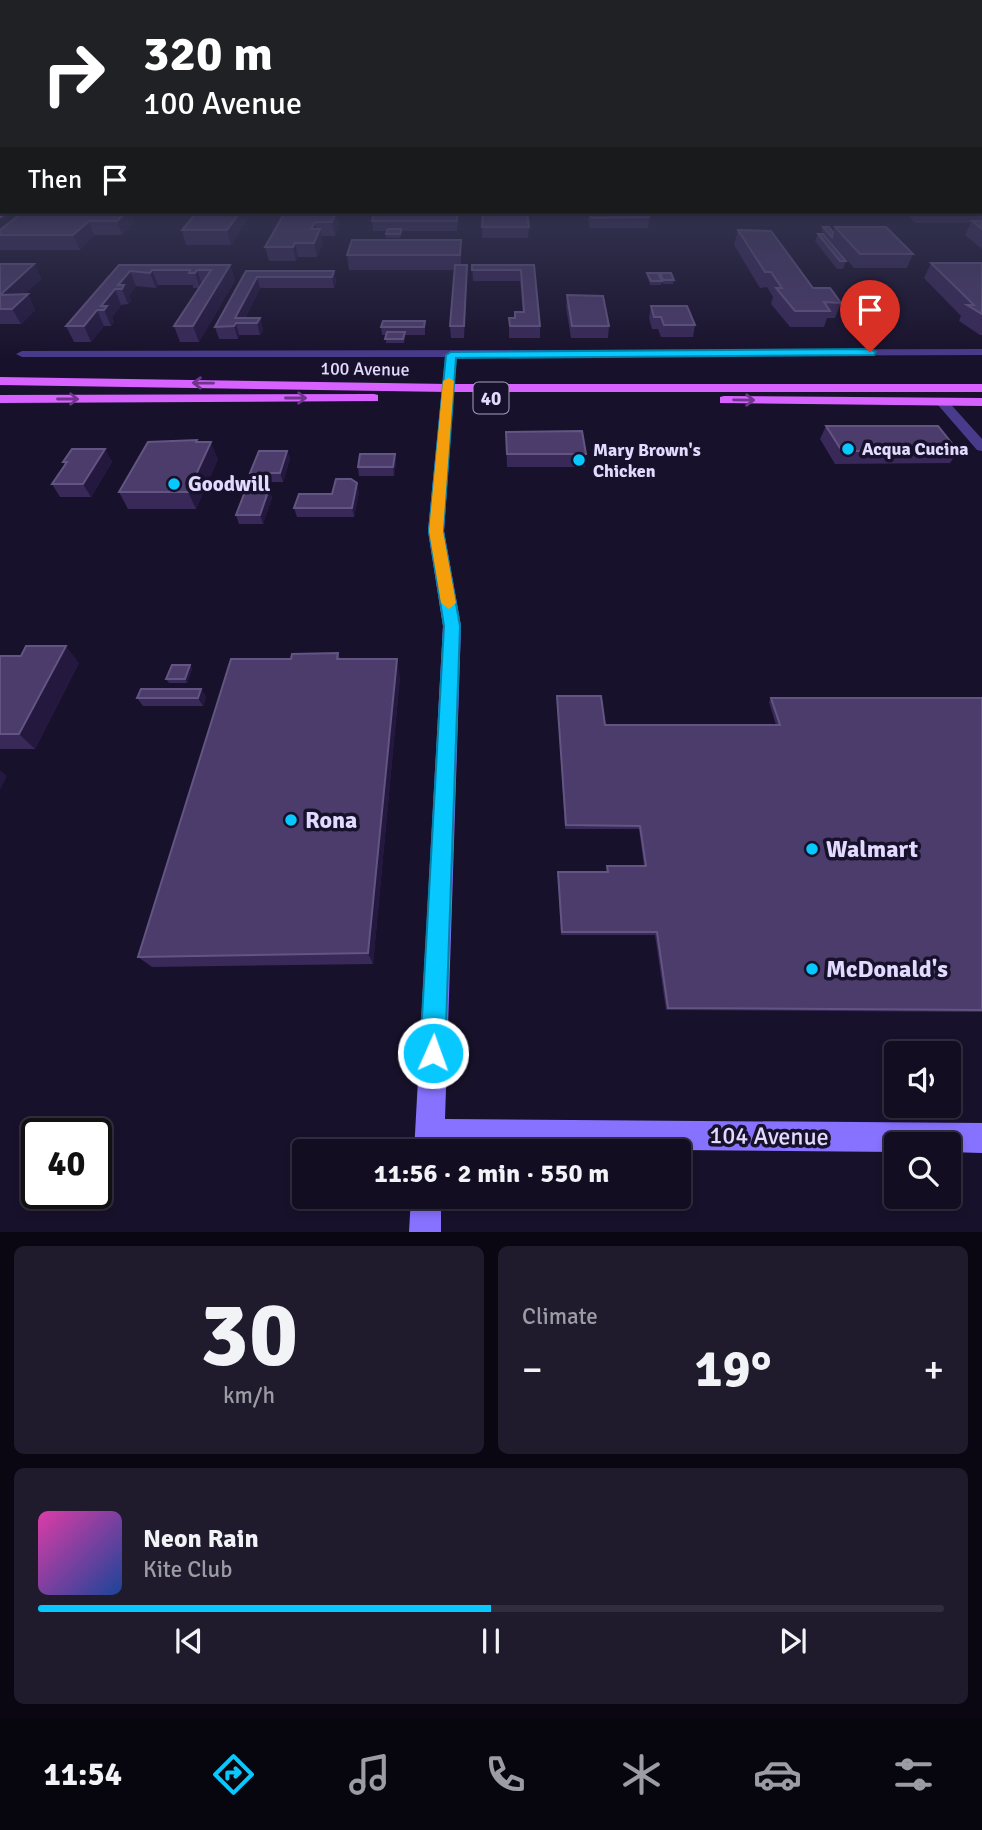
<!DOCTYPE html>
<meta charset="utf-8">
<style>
body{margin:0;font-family:Signika,sans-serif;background:#1f1b2d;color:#f1f3f6;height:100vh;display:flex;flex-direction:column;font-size:26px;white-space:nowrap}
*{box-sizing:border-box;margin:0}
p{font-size:23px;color:#9c9ca5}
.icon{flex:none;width:38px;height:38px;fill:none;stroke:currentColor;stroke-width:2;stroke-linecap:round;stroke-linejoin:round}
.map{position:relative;height:1232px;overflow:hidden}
.panel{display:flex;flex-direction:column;gap:14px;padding:14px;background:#0a0712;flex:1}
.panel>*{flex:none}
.top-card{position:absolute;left:0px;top:0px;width:984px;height:214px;box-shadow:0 4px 10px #0003,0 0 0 2px #312d3e;background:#202124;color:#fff;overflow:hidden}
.fabs{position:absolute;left:884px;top:1041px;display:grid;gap:14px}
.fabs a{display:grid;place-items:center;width:77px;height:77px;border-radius:7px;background:#120d20;box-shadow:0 4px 10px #0003,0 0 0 2px #312d3e;font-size:35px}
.speed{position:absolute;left:21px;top:1118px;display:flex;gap:14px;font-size:35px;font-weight:700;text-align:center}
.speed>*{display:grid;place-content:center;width:91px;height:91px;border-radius:50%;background:#120d20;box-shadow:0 4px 10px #0003,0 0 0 2px #312d3e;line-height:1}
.speed .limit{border:4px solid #111;border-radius:10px;background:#fff;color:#111}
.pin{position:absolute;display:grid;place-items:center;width:60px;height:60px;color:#fff;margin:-72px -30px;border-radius:50% 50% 50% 0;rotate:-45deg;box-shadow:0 0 7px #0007}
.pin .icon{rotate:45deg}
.me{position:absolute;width:77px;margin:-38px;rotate:2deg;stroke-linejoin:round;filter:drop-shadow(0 0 5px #0008)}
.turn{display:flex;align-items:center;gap:24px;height:147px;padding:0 28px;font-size:32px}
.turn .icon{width:91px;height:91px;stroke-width:2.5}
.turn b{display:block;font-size:49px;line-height:60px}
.then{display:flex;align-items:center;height:66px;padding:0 28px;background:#0003;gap:14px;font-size:26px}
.big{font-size:52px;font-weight:700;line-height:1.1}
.panel .widget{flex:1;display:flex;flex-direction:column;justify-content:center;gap:10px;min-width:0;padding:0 24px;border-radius:10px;background:#1f1b2d}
.panel .dial{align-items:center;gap:0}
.dial b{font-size:91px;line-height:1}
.song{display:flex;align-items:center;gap:21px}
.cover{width:84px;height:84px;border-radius:10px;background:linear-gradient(135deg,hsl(320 70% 55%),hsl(220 70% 35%))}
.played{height:7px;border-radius:4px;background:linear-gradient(90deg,#07c8ff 50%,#312d3e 50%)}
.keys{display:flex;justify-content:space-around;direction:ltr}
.heat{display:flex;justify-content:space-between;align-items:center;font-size:38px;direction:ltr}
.panel .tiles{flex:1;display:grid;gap:14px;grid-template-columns:1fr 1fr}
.widget:last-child{grid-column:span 2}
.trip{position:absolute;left:292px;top:1139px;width:399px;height:70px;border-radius:7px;background:#120d20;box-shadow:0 4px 10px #0003,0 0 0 2px #312d3e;font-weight:700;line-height:70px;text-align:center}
.tab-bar{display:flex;height:112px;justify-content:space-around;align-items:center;background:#07050d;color:#9c9ca5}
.tab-bar .icon{width:49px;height:49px}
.tab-bar .on{color:#07c8ff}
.tab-bar b{font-size:32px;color:#f1f3f6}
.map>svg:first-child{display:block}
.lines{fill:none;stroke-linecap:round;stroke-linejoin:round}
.street{fill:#483b8b;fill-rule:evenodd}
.secondary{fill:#8772ff;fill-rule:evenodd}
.primary{fill:#d762ff;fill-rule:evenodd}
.wall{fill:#392959}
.shaded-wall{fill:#24183f}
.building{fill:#4b3c6b;stroke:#635582;stroke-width:2}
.oneway{stroke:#6e358a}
.route{fill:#07c8ff;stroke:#0582a6;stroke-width:2}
.slow{fill:#f59e0b}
.poi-dot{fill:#07c8ff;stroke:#18112b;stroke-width:2.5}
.labels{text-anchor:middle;stroke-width:7;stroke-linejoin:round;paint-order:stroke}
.far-street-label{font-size:18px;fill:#e3dbff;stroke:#18112b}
.far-poi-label{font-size:18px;font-weight:bold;fill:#e3dbff;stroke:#18112b;text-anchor:start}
.shield{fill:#18112b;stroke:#a69ebf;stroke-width:2}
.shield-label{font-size:19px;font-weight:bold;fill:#e3dbff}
.poi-label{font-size:21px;font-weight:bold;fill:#e3dbff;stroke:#18112b;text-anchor:start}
.near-poi-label{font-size:24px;font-weight:bold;fill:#e3dbff;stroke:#18112b;text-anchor:start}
.near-street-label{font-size:24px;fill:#e3dbff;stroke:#18112b}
</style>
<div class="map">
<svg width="982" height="1232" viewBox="0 0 982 1232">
<rect width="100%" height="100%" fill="#18112b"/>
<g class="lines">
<path class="street" d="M982,349V355L457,357L454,388L448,392L442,388L445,357H22L16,354L22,351Z
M942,398L946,399L982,439V451L977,450L938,405V399Z"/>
<path class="secondary" d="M0,204H2V208H0Z
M448,384L454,388L444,531L461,626L445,1119L982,1123V1153L948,1152V1144H896V1152L444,1148V1152H414L443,626L428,531L442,388Z
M411,1197H441V1232H409Z"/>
<path class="primary" d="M0,187H2L0,192Z
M0,212H14L0,218Z
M0,377L448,384H982V392H448L0,385Z
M374,394L378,395V401L0,403V395Z
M724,396L982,398V406L720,403V397Z"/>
</g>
<path class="wall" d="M982,188V249L965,235L971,223H916L903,212H982Z
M23,212L134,222L122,235H94L80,250H0V230Z
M197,212H248L249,217L231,245H186L182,230Z
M285,212H337L339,224L335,236H321L323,244L317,257H298L296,261H269L265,247Z
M458,212L457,231H402L400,238H386L387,231H373L372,221Z
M483,212L529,227L528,238H482Z
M589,212H647L649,217L648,228H590L588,219Z
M800,212H860L859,215L802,214Z
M823,227L833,232L835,227L913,254L907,268H854L822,231Z
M738,230L813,288L841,303L835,318H827L824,327H790L771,304L773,297L767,287L760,288L734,245Z
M818,234L846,261L843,269H837L815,241Z
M461,240V265L467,277L464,338H451L450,326L454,270H349L347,255Z
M931,263H982V335H980L959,321L961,316L924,278Z
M0,264H34L41,279L25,294H28L35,310L21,324H0Z
M119,265H230L235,280L199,342H180L174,326L199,288H193V285H158L156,288L136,286L129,296L131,301L128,304L121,305L112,317L114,322L111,326H104L91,342H74L66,326Z
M472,265H534L540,326V338H509V318H514L515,312H523L520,281H473Z
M246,271H334L336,282L334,288H260L245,318H260L263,330L260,335H239L238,339H219L215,327Z
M647,273L660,275V273L674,280L673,284H663L662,282L661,285H650L647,276Z
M567,295L609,326L608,338H571L566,307Z
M651,306L695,325L693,337H661L658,329H652L649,318Z
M425,321V335H405L404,343H386V335H382L381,327Z
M826,426L958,451L950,463L835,464L820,439Z
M506,432L586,454L585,467H507Z
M198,442L218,459L196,509H128L119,492Z
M105,449L112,462L91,497H60L52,484L65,465L63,462Z
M287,451L290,459L283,482H253L250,473Z
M395,454L396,463L394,476H359L358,467Z
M269,489L272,498L263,524H239L236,515Z
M359,492L354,517H297L294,508L332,494Z
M338,653L340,659L400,676L373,964L152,967L138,957L291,659Z
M0,656L79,663L35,749H0Z
M190,665L192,669L187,683H169L166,679Z
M201,689L206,697L203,706H143L137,698Z
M557,696L605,725H776L769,702L771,698H982V1012L666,1010L655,935H561L558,872H606L607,866H644L639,829H565Z"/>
<path class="shaded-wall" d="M126,212H130L134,222L122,235L117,221Z
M240,212H248L249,217L231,245L227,230Z
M336,212H337L339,224L335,236L332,222Z
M89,221L94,235L80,250L73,235Z
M315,222L317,236L320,229L323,244L317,257L311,229Z
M295,243L298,257L296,261L293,247Z
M34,264L41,279L10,309L0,295Z
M230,265L235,280L199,342L193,326Z
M467,265V277L464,338V326Z
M152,270L158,285L156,288L150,273Z
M197,270L202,285L200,288L195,273Z
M130,271L136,286L129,296L131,301L128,304L122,289L118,285Z
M334,271L336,282L334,288L332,277Z
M257,277L260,288L242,323L235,318Z
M115,289L121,305L112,317L114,322L111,326L104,310L101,306Z
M28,294L35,310L21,324L12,309Z
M97,310L104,326L91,342L84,326Z
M260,318L263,330L260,335L257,323Z
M236,323L239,335L238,339L234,326Z
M211,442L218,459L196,509L188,492Z
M105,449L112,462L91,497L83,484Z
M287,451L290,459L283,482L280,473Z
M395,454L396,463L394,476L393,467Z
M357,483L359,492L354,517L352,508Z
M269,489L272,498L263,524L260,515Z
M66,646L79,663L35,749L19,734Z
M397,659L400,676L373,964L368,953Z
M190,665L192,669L187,683L185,679Z
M201,689L206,697L203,706L198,698Z
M0,770L7,776L0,790Z"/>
<path class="building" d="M23,212H126L117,221H89L73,235H0V230Z
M197,212H240L227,230H182Z
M285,212H336L332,222H315L311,229H320L314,243H295L293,247H265Z
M385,212H457V221H372L374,213H385Z
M483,212H527L529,227H482Z
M590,212H647L649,217L591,218Z
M972,221H982V229Z
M823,227H829L833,232L832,237Z
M835,227H886L913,254H860Z
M388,229H401L400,234H386Z
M738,230L771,231L813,288H830L841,303L824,302L830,311H795L776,288H782L771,272H765Z
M818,234H823L846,261H840Z
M352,240H461L460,255H347Z
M931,263H982V314L967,305H974Z
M0,264H34L0,295L28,294L12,309H0Z
M119,265H230L193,326H174L211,270H197L195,273H189L190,270H152L150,273L130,271L118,285H124L122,289H115L101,306H107L104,310H97L84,326H66Z
M455,265H467L464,326H450Z
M472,265H534L540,326H510L509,318H515V312H524L521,270H472Z
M246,271H334L332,277H257L235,318H260L257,323H236L234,326L215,327Z
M647,273H658L662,281H651Z
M660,273H671L674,280H663Z
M567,295L603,296L609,326H572Z
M651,306H687L695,325H664L661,317H654Z
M383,321H425L424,327H381Z
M387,332H405L403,339H385Z
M826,426H938L958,451H842Z
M582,431L586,454H507L506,432Z
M197,440L196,442H211L188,492H119L148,442Z
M72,449H105L83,484H52L67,462H63Z
M259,451H287L280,473H250Z
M360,454H395L393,467H358Z
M336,479H351L357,483L352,508H294L299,494H332Z
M246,489H269L260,515H236Z
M26,646H66L19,734H0V656H21Z
M338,653L337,659H397L368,953L138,957L231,659H291L292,654Z
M172,665H190L185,679H166Z
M141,689H201L198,698H137Z
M557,696H601L605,725H780L771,698H982V1010L668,1008L657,932H562L558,872H608L607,866H646L640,826L566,825Z"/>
<defs><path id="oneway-shaft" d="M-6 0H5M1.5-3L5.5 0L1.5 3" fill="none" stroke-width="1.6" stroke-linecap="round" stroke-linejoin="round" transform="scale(1.75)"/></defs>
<g class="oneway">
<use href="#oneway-shaft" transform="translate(203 383) rotate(-179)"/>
<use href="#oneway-shaft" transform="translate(296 398)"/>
<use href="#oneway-shaft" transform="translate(68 399)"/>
<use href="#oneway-shaft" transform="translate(744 400) rotate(1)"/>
</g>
<linearGradient id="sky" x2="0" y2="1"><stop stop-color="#0d0918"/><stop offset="0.52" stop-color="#373855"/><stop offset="1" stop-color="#373855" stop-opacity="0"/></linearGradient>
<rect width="982" height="360" fill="url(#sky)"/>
<path class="route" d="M870,349L876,352L874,355L456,358L443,531L460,626L445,1053L442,1062L433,1066L424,1062L420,1053L444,626L429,531L446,355L451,352Z"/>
<path class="slow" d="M449,378L454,381L443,531L456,603L449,609L441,603L429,531L443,381Z"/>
<g class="poi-dot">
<circle cx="848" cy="449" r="7"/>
<circle cx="579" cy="460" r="7"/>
<circle cx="174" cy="484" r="7"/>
<circle cx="291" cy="820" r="7"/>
<circle cx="812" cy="849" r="7"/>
<circle cx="812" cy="969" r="7"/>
</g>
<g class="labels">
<g class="far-street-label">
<text transform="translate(365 369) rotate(1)" y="6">100 Avenue</text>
</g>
<g class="far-poi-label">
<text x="862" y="455">Acqua Cucina</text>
<text x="593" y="456">Mary Brown's<tspan x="593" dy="21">Chicken</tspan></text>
</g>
<rect class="shield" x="473.5" y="382.5" width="35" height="31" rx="5"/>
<g class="shield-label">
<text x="491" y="405">40</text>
</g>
<g class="poi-label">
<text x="188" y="491">Goodwill</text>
</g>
<g class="near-poi-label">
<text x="305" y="828">Rona</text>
<text x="826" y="857">Walmart</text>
<text x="826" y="977">McDonald's</text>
</g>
<g class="near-street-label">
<text transform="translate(769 1136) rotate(1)" y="8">104 Avenue</text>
</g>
</g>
</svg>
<div class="fabs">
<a><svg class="icon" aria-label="sound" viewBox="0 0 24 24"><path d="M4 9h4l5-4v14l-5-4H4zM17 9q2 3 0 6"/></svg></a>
<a><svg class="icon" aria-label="search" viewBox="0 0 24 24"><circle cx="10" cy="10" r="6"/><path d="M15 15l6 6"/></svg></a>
</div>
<div class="speed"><div class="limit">40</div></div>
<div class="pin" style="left:870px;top:352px;background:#d93025"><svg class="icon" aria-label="arrive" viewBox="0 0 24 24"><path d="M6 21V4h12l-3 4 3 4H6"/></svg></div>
<svg class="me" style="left:433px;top:1053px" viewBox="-20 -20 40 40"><circle r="17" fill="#07c8ff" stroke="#fff" stroke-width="3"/><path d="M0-11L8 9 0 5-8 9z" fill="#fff"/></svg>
<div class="trip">11:56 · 2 min · 550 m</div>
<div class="top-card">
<div class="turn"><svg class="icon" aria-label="right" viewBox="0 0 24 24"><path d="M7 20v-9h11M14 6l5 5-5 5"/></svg><div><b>320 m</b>100 Avenue</div></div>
<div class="then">Then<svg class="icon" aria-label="arrive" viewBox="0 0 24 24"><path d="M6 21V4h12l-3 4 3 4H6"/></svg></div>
</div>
</div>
<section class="panel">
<div class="tiles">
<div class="widget dial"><b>30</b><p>km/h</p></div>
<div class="widget"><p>Climate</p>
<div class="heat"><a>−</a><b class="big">19°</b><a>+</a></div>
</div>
<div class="widget">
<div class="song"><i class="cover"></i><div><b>Neon Rain</b><p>Kite Club</p></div></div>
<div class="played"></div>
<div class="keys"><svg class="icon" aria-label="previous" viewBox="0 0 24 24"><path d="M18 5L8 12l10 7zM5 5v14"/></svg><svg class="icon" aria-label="pause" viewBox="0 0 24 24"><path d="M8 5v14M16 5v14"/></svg><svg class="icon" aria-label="next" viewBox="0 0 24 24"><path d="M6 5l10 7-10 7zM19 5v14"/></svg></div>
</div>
</div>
</section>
<nav class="tab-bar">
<b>11:54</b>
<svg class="icon on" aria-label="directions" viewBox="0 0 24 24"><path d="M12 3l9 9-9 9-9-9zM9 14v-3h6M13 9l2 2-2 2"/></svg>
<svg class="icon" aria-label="music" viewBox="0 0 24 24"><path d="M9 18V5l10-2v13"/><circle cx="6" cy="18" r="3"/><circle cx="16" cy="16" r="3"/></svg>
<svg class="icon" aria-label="phone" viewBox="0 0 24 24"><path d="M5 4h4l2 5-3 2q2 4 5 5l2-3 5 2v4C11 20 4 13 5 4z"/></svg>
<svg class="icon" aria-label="climate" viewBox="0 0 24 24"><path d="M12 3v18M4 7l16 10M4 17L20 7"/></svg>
<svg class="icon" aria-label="car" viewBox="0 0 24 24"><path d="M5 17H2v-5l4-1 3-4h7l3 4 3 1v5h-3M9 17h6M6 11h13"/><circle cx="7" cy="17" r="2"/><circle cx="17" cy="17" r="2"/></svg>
<svg class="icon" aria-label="filters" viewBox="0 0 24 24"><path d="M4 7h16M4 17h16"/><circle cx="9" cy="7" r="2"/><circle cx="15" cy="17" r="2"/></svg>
</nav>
